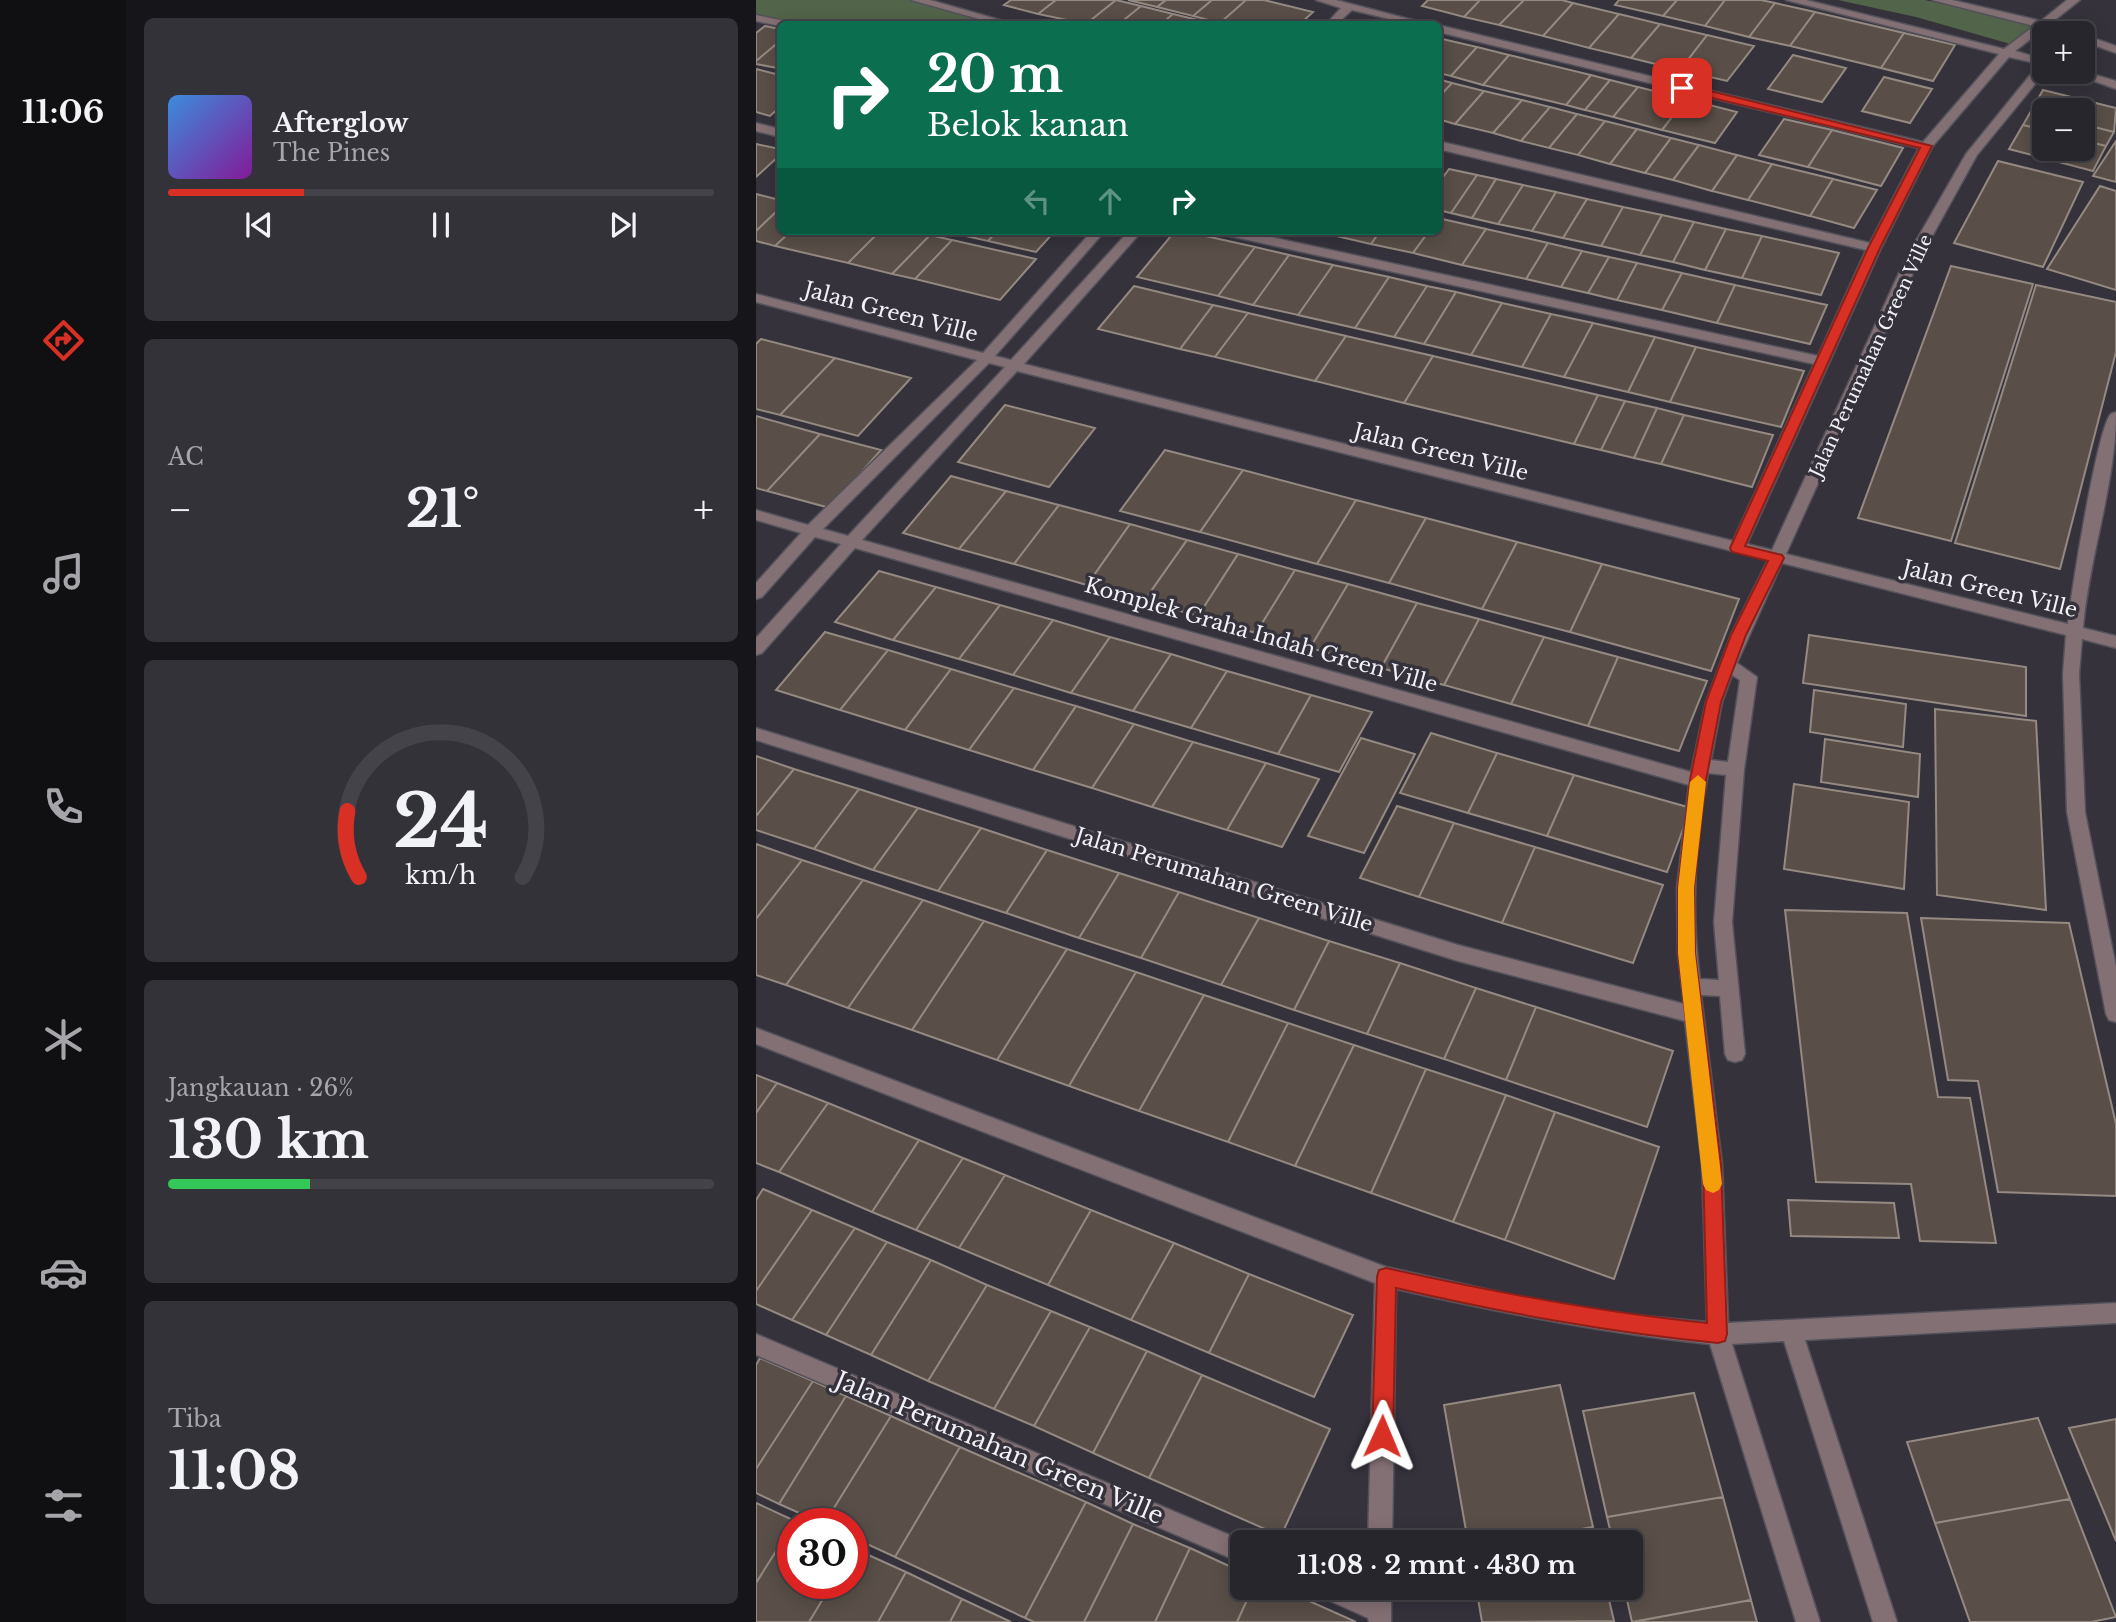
<!DOCTYPE html>
<html lang="id">
<meta charset="utf-8">
<style>
body{margin:0;font-family:"Libre Baskerville",serif;background:#343239;color:#f1f3f6;height:100vh;display:flex;flex-direction:column;font-size:26px;white-space:nowrap}
*{box-sizing:border-box;margin:0}
p{font-size:23px;color:#a5a5aa}
.icon{flex:none;width:38px;height:38px;fill:none;stroke:currentColor;stroke-width:2;stroke-linecap:round;stroke-linejoin:round}
.map{position:relative;flex:1;overflow:hidden}
.side{display:flex;flex-direction:column;gap:18px;padding:18px;background:#161519;width:630px}
.side>*{flex:none}
.guide{position:absolute;left:21px;top:21px;width:665px;height:214px;border-radius:10px;box-shadow:0 4px 18px #0003,0 0 0 2px #444349;background:#0b6e4f;color:#fff;overflow:hidden}
.buttons{position:absolute;left:1276px;top:21px;display:grid;gap:14px}
.buttons a{display:grid;place-items:center;width:63px;height:63px;border-radius:10px;background:#28262d;box-shadow:0 4px 18px #0003,0 0 0 2px #444349;font-size:35px}
.speed{position:absolute;left:21px;top:1508px;display:flex;gap:14px;font-size:35px;font-weight:700;text-align:center}
.speed>*{display:grid;place-content:center;width:91px;height:91px;border-radius:50%;background:#28262d;box-shadow:0 4px 18px #0003,0 0 0 2px #444349;line-height:1}
.speed .limit{border:10px solid #d22;background:#fff;color:#111}
.pin{position:absolute;display:grid;place-items:center;width:60px;height:60px;color:#fff;margin:-30px;border-radius:14px;box-shadow:0 4px 10px #0006}
.me{position:absolute;width:77px;margin:-38px;rotate:1deg;stroke-linejoin:round;filter:drop-shadow(0 0 5px #0008)}
.turn{display:flex;align-items:center;gap:24px;height:147px;padding:0 35px;font-size:32px}
.turn .icon{width:91px;height:91px;stroke-width:2.5}
.turn b{display:block;font-size:49px;line-height:60px}
.lanes{display:flex;align-items:center;height:66px;padding:0 35px;background:#0003;justify-content:center;gap:35px;direction:ltr}
.lanes .off{opacity:.35}
.big{font-size:52px;font-weight:700;line-height:1.1}
.side .tile{flex:1;display:flex;flex-direction:column;justify-content:center;gap:10px;min-width:0;padding:0 24px;border-radius:10px;background:#343239}
.side .dial{align-items:center;gap:0}
.dial svg{height:182px;overflow:visible;fill:none;stroke:#444349;stroke-width:7;stroke-linecap:round;text-anchor:middle}
.dial text{fill:#f1f3f6;stroke:none}
.song{display:flex;align-items:center;gap:21px}
.cover{width:84px;height:84px;border-radius:10px;background:linear-gradient(135deg,hsl(210 70% 55%),hsl(290 70% 35%))}
.played{height:7px;border-radius:4px;background:linear-gradient(90deg,#d93025 25%,#444349 25%)}
.keys{display:flex;justify-content:space-around;direction:ltr}
.heat{display:flex;justify-content:space-between;align-items:center;font-size:38px;direction:ltr}
.charge{height:10px;border-radius:5px;background:linear-gradient(90deg,#34c759 26%,#444349 0)}
.trip{position:absolute;left:474px;top:1530px;width:413px;height:70px;border-radius:10px;background:#28262d;box-shadow:0 4px 18px #0003,0 0 0 2px #444349;font-weight:700;line-height:70px;text-align:center}
main{display:flex;flex:1;min-height:0}
.menu{display:flex;flex-direction:column;width:126px;justify-content:space-around;align-items:center;background:#100f12;color:#a5a5aa}
.menu .icon{width:49px;height:49px}
.menu .active{color:#d93025}
.menu b{font-size:32px;color:#f1f3f6}
.map>svg:first-child{display:block}
.green{fill:#52644a}
.building{fill:#594f48;stroke:#958a82;stroke-width:2}
.lines{fill:none;stroke-linecap:round;stroke-linejoin:round}
.minor-casing{stroke:#53515a;stroke-width:3}
.minor{fill:#837075;fill-rule:evenodd}
.route{fill:#d93025;stroke:#8d1f18;stroke-width:2}
.slow{fill:#f59e0b}
.labels{text-anchor:middle;stroke-width:7;stroke-linejoin:round;paint-order:stroke}
.far-street-label{font-size:18px;fill:#f2f1f7;stroke:#35323c}
.street-label{font-size:21px;fill:#f2f1f7;stroke:#35323c}
.near-street-label{font-size:24px;fill:#f2f1f7;stroke:#35323c}
</style>
<main>
<nav class="menu">
<b>11:06</b>
<svg class="icon active" aria-label="directions" viewBox="0 0 24 24"><path d="M12 3l9 9-9 9-9-9zM9 14v-3h6M13 9l2 2-2 2"/></svg>
<svg class="icon" aria-label="music" viewBox="0 0 24 24"><path d="M9 18V5l10-2v13"/><circle cx="6" cy="18" r="3"/><circle cx="16" cy="16" r="3"/></svg>
<svg class="icon" aria-label="phone" viewBox="0 0 24 24"><path d="M5 4h4l2 5-3 2q2 4 5 5l2-3 5 2v4C11 20 4 13 5 4z"/></svg>
<svg class="icon" aria-label="climate" viewBox="0 0 24 24"><path d="M12 3v18M4 7l16 10M4 17L20 7"/></svg>
<svg class="icon" aria-label="car" viewBox="0 0 24 24"><path d="M5 17H2v-5l4-1 3-4h7l3 4 3 1v5h-3M9 17h6M6 11h13"/><circle cx="7" cy="17" r="2"/><circle cx="17" cy="17" r="2"/></svg>
<svg class="icon" aria-label="filters" viewBox="0 0 24 24"><path d="M4 7h16M4 17h16"/><circle cx="9" cy="7" r="2"/><circle cx="15" cy="17" r="2"/></svg>
</nav>
<section class="side">
<div class="tile">
<div class="song"><i class="cover"></i><div><b>Afterglow</b><p>The Pines</p></div></div>
<div class="played"></div>
<div class="keys"><svg class="icon" aria-label="previous" viewBox="0 0 24 24"><path d="M18 5L8 12l10 7zM5 5v14"/></svg><svg class="icon" aria-label="pause" viewBox="0 0 24 24"><path d="M8 5v14M16 5v14"/></svg><svg class="icon" aria-label="next" viewBox="0 0 24 24"><path d="M6 5l10 7-10 7zM19 5v14"/></svg></div>
</div>
<div class="tile"><p>AC</p>
<div class="heat"><a>−</a><b class="big">21°</b><a>+</a></div>
</div>
<div class="tile dial"><svg viewBox="0 0 100 80">
<path d="M14 69A42 42 0 1 1 86 69"/>
<path d="M14 69A42 42 0 0 1 9 40" stroke="#d93025"/>
<text x="50" y="56" font-size="32" font-weight="700">24</text>
<text x="50" y="72" font-size="11">km/h</text>
</svg></div>
<div class="tile"><p>Jangkauan · 26%</p><b class="big">130 km</b><div class="charge"></div></div>
<div class="tile"><p>Tiba</p><b class="big">11:08</b></div>
</section>
<div class="map">
<svg width="1360" height="1622" viewBox="0 0 1360 1622">
<rect width="100%" height="100%" fill="#35323c"/>
<path class="green" d="M0,0H157L249,24H46L0,14Z
M1082,0H1169L1291,28L1265,47L1160,17Z"/>
<path class="building" d="M255,0H300L282,14L248,5Z
M300,0H360L330,24L282,14Z
M360,0L385,6L363,24H330Z
M372,0H410L401,7Z
M410,0H456L437,16L401,7Z
M456,0H490L464,23L437,16Z
M490,0H508L557,12L544,24L464,23Z
M672,0H724L708,17L666,6Z
M724,0H768L743,25L708,17Z
M768,0H806L817,3L787,36L743,25Z
M863,0H921L907,16L859,5Z
M921,0H969L949,26L907,16Z
M969,0H1005L1019,3L993,37L949,26Z
M817,3L863,14L833,48L787,36Z
M1019,3L1059,12L1034,46L993,37Z
M385,6L417,14L405,24H363Z
M1059,12L1148,33L1125,68L1034,46Z
M417,14L442,20L437,24H405Z
M863,14L904,24L875,58L833,48Z
M904,24L951,35L924,70L875,58Z
M9,26L24,29V41L0,61V33Z
M1148,33L1199,45L1177,81L1125,68Z
M951,35L998,46L971,81L924,70Z
M682,38L721,47L695,76L682,73Z
M24,41V66L21,68L0,64V61Z
M721,47L753,55L727,85L695,76Z
M753,55L835,75L810,105L727,85Z
M1037,55L1090,68L1066,102L1012,89Z
M0,69L24,75V107L14,116L0,112Z
M835,75L854,80L829,110L810,105Z
M1128,77L1176,89L1154,123L1106,111Z
M682,79L696,83L682,98Z
M854,80L882,87L857,117L829,110Z
M696,83L728,91L699,124L682,119V98Z
M882,87L930,99L906,130L857,117Z
M1287,90L1360,108L1358,132L1326,124V110H1288V115L1275,111Z
M728,91L766,100L737,133L699,124Z
M930,99L981,112L959,143L906,130Z
M766,100L794,107L765,141L737,133Z
M794,107L821,114L793,148L765,141Z
M1275,111L1288,115V130L1267,125Z
M821,114L849,121L822,155L793,148Z
M1028,119L1076,130L1052,167L1003,155Z
M849,121L881,129L854,164L822,155Z
M1326,124L1358,132L1350,146L1326,140Z
M1267,125L1288,130V149H1326V140L1350,146L1337,171L1253,149Z
M881,129L915,138L889,173L854,164Z
M1076,130L1147,148L1125,186L1052,167Z
M915,138L943,145L917,180L889,173Z
M1360,141V182L1337,176Z
M0,144L24,149V155L0,177Z
M943,145L981,155L956,191L917,180Z
M981,155L1016,164L992,200L956,191Z
M1242,161L1327,182L1287,267L1198,243Z
M1016,164L1077,179L1054,216L992,200Z
M693,169L721,175L695,213L682,210V184Z
M721,175L740,179L716,218L695,213Z
M740,179L767,185L742,224L716,218Z
M1077,179L1121,190L1098,228L1054,216Z
M767,185L800,192L776,231L742,224Z
M1344,186L1360,191V290L1291,269Z
M800,192L831,199L807,238L776,231Z
M0,194L24,200V208L0,231Z
M831,199L867,207L845,246L807,238Z
M867,207L906,215L884,255L845,246Z
M24,208V231H35L19,246L0,241V231Z
M906,215L938,222L917,262L884,255Z
M682,218L730,229L706,265L657,253L673,231H682Z
M938,222L970,229L949,270L917,262Z
M730,229L792,243L770,279L706,265Z
M970,229L1006,236L986,278L949,270Z
M35,231H124L92,263L19,246Z
M124,231H158L174,235L136,274L92,263Z
M199,231H241L232,241L196,233Z
M241,231H299L280,252L232,241Z
M419,231H427L499,247L462,296L381,277Z
M584,231H624L615,244L580,236Z
M624,231H673L657,253L615,244Z
M174,235L196,240L159,279L136,274Z
M1006,236L1083,253L1065,295L986,278Z
M196,240L280,259L244,300L159,279Z
M792,243L826,251L805,287L770,279Z
M499,247L533,255L497,305L462,296Z
M826,251L853,257L832,293L805,287Z
M533,255L577,265L542,315L497,305Z
M853,257L881,263L861,300L832,293Z
M881,263L926,273L906,310L861,300Z
M577,265L633,277L599,328L542,315Z
M1195,266L1277,284L1195,541L1102,518Z
M926,273L979,285L961,323L906,310Z
M633,277L671,286L638,337L599,328Z
M979,285L1071,305L1054,344L961,323Z
M1280,285L1360,302V352L1304,569L1199,543Z
M378,286L457,305L424,349L342,329Z
M671,286L700,292L668,344L638,337Z
M700,292L746,303L715,355L668,344Z
M746,303L795,314L766,367L715,355Z
M457,305L492,313L459,357L424,349Z
M492,313L590,336L559,381L459,357Z
M795,314L837,323L808,377L766,367Z
M837,323L899,337L872,392L808,377Z
M590,336L677,356L648,403L559,381Z
M899,337L940,347L914,402L872,392Z
M5,339L79,358L24,415L0,409V344Z
M940,347L1048,371L1025,427L914,402Z
M677,356L842,395L818,444L648,403Z
M79,358L155,378L102,436L24,415Z
M842,395L869,401L845,450L818,444Z
M869,401L901,408L878,458L845,450Z
M249,405L339,428L293,487L202,462Z
M901,408L928,415L905,464L878,458Z
M928,415L1017,435L996,487L905,464Z
M0,416L64,434L11,491L0,488Z
M64,434L125,450L74,508L11,491Z
M409,450L487,470L444,532L364,511Z
M487,470L600,500L561,564L444,532Z
M195,476L250,491L203,549L147,533Z
M250,491L303,505L258,564L203,549Z
M600,500L670,518L633,583L561,564Z
M303,505L374,524L331,585L258,564Z
M670,518L761,542L726,609L633,583Z
M374,524L431,540L388,601L331,585Z
M431,540L482,554L442,616L388,601Z
M761,542L846,564L814,632L726,609Z
M482,554L539,570L500,633L442,616Z
M846,564L983,599L955,671L814,632Z
M539,570L592,584L554,648L500,633Z
M123,571L180,587L137,640L79,622Z
M592,584L661,603L625,668L554,648Z
M180,587L244,605L203,659L137,640Z
M661,603L723,619L688,685L625,668Z
M244,605L297,620L257,675L203,659Z
M723,619L788,637L755,704L688,685Z
M297,620L354,637L315,693L257,675Z
M69,632L132,650L84,710L20,690Z
M1053,635L1270,667V716L1047,683Z
M354,637L415,654L377,711L315,693Z
M788,637L862,657L832,726L755,704Z
M132,650L195,669L149,730L84,710Z
M415,654L471,671L435,728L377,711Z
M862,657L951,681L923,751L832,726Z
M195,669L258,688L213,750L149,730Z
M471,671L555,695L522,754L435,728Z
M258,688L320,706L277,770L213,750Z
M1058,690L1150,704L1147,747L1054,732Z
M555,695L616,712L583,772L522,754Z
M320,706L378,724L336,788L277,770Z
M1179,709L1280,721L1290,910L1181,895Z
M378,724L437,742L396,807L336,788Z
M675,733L741,753L712,813L644,793Z
M605,738L659,754L608,853L552,836Z
M1069,739L1164,754L1162,797L1065,782Z
M437,742L510,763L471,830L396,807Z
M741,753L818,775L791,836L712,813Z
M0,756L38,769L0,816Z
M510,763L563,779L526,847L471,830Z
M38,769L103,789L58,849L0,830V816Z
M818,775L935,808L911,872L791,836Z
M1038,784L1153,802L1148,889L1028,869Z
M103,789L162,808L117,870L58,849Z
M641,806L698,823L663,897L604,878Z
M162,808L225,828L182,891L117,870Z
M698,823L779,847L746,923L663,897Z
M225,828L291,850L250,913L182,891Z
M0,844L46,860L0,919Z
M779,847L907,885L877,963L746,923Z
M291,850L363,873L323,938L250,913Z
M46,860L107,880L30,985L0,975V919Z
M363,873L423,892L385,958L323,938Z
M107,880L167,900L92,1008L30,985Z
M423,892L503,918L465,985L385,958Z
M167,900L228,921L156,1030L92,1008Z
M1029,910L1151,913L1182,1097L1214,1098L1240,1243L1164,1241L1155,1184L1060,1182Z
M503,918L573,941L538,1010L465,985Z
M1165,918L1313,923L1360,1124V1196L1242,1192L1222,1081L1192,1080Z
M228,921L311,949L241,1060L156,1030Z
M573,941L644,963L611,1034L538,1010Z
M311,949L380,972L313,1086L241,1060Z
M644,963L720,988L688,1059L611,1034Z
M380,972L448,995L383,1111L313,1086Z
M720,988L780,1007L750,1080L688,1059Z
M448,995L532,1023L472,1142L383,1111Z
M780,1007L917,1051L891,1127L750,1080Z
M532,1023L598,1045L539,1166L472,1142Z
M598,1045L670,1069L615,1193L539,1166Z
M670,1069L750,1095L697,1222L615,1193Z
M0,1075L21,1083L0,1113Z
M21,1083L72,1103L23,1172L0,1163V1113Z
M750,1095L799,1112L749,1240L697,1222Z
M72,1103L163,1140L116,1212L23,1172Z
M799,1112L903,1147L858,1279L749,1240Z
M163,1140L207,1158L160,1230L116,1212Z
M207,1158L249,1175L203,1248L160,1230Z
M249,1175L335,1210L292,1285L203,1248Z
M7,1189L56,1210L0,1291V1200Z
M1032,1200L1138,1203L1143,1238L1035,1236Z
M56,1210L99,1228L36,1320L0,1304V1291Z
M335,1210L418,1243L375,1320L292,1285Z
M99,1228L131,1242L70,1335L36,1320Z
M131,1242L175,1260L115,1355L70,1335Z
M418,1243L493,1274L453,1353L375,1320Z
M175,1260L231,1285L172,1381L115,1355Z
M493,1274L597,1315L558,1397L453,1353Z
M231,1285L295,1311L238,1409L172,1381Z
M295,1311L334,1327L278,1426L238,1409Z
M334,1327L391,1351L337,1453L278,1426Z
M391,1351L446,1375L393,1478L337,1453Z
M4,1358L57,1381L0,1469V1365Z
M446,1375L574,1429L525,1536L393,1478Z
M57,1381L90,1396L23,1504L0,1493V1469Z
M804,1385L837,1527L754,1542H712L688,1405Z
M938,1393L967,1497L851,1517L827,1411Z
M90,1396L135,1416L68,1524L23,1504Z
M135,1416L204,1447L139,1557L96,1537V1524H68Z
M1282,1418L1314,1499L1179,1523L1151,1442Z
M1360,1419V1541L1313,1428Z
M204,1447L330,1502L269,1618L139,1557Z
M967,1497L995,1600L876,1622L868,1587H875V1542H857L851,1517Z
M1314,1499L1360,1617L1335,1622H1214L1179,1523Z
M330,1502L377,1524L328,1622H278L269,1618Z
M0,1503L39,1521L0,1583Z
M39,1521L45,1524H37V1584H76L53,1622H0V1583Z
M377,1524L434,1548L399,1622H328Z
M837,1527L840,1542H754Z
M97,1548L150,1572L122,1622H53L76,1584H96Z
M434,1548L486,1572V1587H497L481,1622H399Z
M150,1572L206,1599L194,1622H122Z
M497,1587H522L600,1622H481Z
M720,1587H850L858,1621L726,1622Z
M206,1599L255,1622H194Z
M995,1600L1001,1622H877Z"/>
<g class="lines">
<g class="minor-casing">
<path id="minor" d="M155,0H174L258,24H241Z
M560,0H580L672,24H654L596,10L581,24H570L585,8Z
M1030,0H1050L1248,49L1278,26L1176,0H1196L1285,21L1311,0H1324L1295,23L1322,33H1305L1288,29L1259,51L1288,59L1289,72L1221,155L1163,260L1030,554L1312,624C1314,598 1342,424 1355,414C1356,413 1358,413 1360,412C1360,484 1333,556 1327,628L1360,636V648L1326,639L1323,674L1329,812L1360,967V1022L1353,1020L1350,1014L1311,812L1307,674L1310,635L1026,563L981,663L1001,677L988,770L976,922L989,1054L986,1060L979,1062L972,1060L969,1054L964,996L945,995L966,1164L972,1323L1360,1303V1323L1049,1340L1141,1622H1117L1028,1341L976,1344L1064,1622H1040L954,1344C848,1333 745,1313 640,1289L636,1542H612L619,1283L0,1044V1028L630,1267L760,1296L865,1314L951,1322L946,1164L929,1021L702,961L0,740V728L702,945L928,1004L922,953L921,888L933,785L99,548L6,653L0,655V638L85,544L59,537L6,597L0,599V583L45,533L0,520V510L52,525L221,360L0,302V294L227,353L336,231H349L239,356L255,360L373,231H386L268,364L977,541L1058,364L469,235L463,231H487L1062,356L1110,250L682,149V141L1114,243L1163,148L682,32V25L1167,142L1243,54ZM1253,57L1283,64L1210,154L1149,260L1016,550L991,544L1125,248L1176,147ZM233,363L249,367L92,536L67,529ZM261,371L1012,560L975,635L950,702L935,772L106,540ZM976,675L984,680L972,762L955,760L966,702ZM952,773L970,775L958,922L963,980L944,979C935,912 939,839 952,773Z
M0,15L33,22L35,24L24,26L0,21Z
M1326,34L1360,46V53L1326,41Z
M1326,71L1360,81V89L1313,72Z
M0,123L24,129V137L0,131Z
M0,1334L490,1542H486V1563L0,1355Z
M557,1587H597L611,1593V1587H635V1622H613L612,1618L561,1595Z"/>
</g>
<use href="#minor" class="minor"/>
</g>
<path class="route" d="M926,84L1176,146L1124,248L989,546L1026,555L1028,558L990,635L965,702L950,780L938,888L939,953L965,1164L971,1334L969,1341L962,1343C850,1332 749,1313 640,1288L637,1436L634,1443L626,1446L619,1443L616,1436L621,1277L623,1270L630,1268C737,1292 842,1312 951,1323L947,1164L922,953V888L934,780L950,702L975,635L1012,561L976,552L974,548L1112,248L1164,148L923,90V85Z"/>
<path class="slow" d="M942,775L950,782L938,888L939,953L966,1184L963,1190L957,1193L950,1190L947,1184L922,953V888L934,782Z"/>
<g class="labels">
<g class="far-street-label">
<text transform="translate(1115 356) rotate(-65)" y="6">Jalan Perumahan Green Ville</text>
</g>
<g class="street-label">
<text transform="translate(135 312) rotate(15)" y="7">Jalan Green Ville</text>
<text transform="translate(685 452) rotate(14)" y="7">Jalan Green Ville</text>
<text transform="translate(1234 589) rotate(14)" y="7">Jalan Green Ville</text>
<text transform="translate(505 635) rotate(16)" y="7">Komplek Graha Indah Green Ville</text>
<text transform="translate(468 880) rotate(17)" y="7">Jalan Perumahan Green Ville</text>
</g>
<g class="near-street-label">
<text transform="translate(243 1448) rotate(23)" y="8">Jalan Perumahan Green Ville</text>
</g>
</g>
</svg>
<div class="buttons">
<a>+</a>
<a>−</a>
</div>
<div class="speed"><div class="limit">30</div></div>
<div class="pin" style="left:926px;top:88px;background:#d93025"><svg class="icon" aria-label="arrive" viewBox="0 0 24 24"><path d="M6 21V4h12l-3 4 3 4H6"/></svg></div>
<svg class="me" style="left:626px;top:1436px" viewBox="-20 -20 40 40"><path d="M0-17L14 15 0 8-14 15z" fill="#d93025" stroke="#fff" stroke-width="4"/></svg>
<div class="trip">11:08 · 2 mnt · 430 m</div>
<div class="guide">
<div class="turn"><svg class="icon" aria-label="right" viewBox="0 0 24 24"><path d="M7 20v-9h11M14 6l5 5-5 5"/></svg><div><b>20 m</b>Belok kanan</div></div>
<div class="lanes"><svg class="icon off" aria-label="left" viewBox="0 0 24 24"><path d="M17 20v-9H6M10 6l-5 5 5 5"/></svg><svg class="icon off" aria-label="ahead" viewBox="0 0 24 24"><path d="M12 20V5M6 11l6-6 6 6"/></svg><svg class="icon" aria-label="right" viewBox="0 0 24 24"><path d="M7 20v-9h11M14 6l5 5-5 5"/></svg></div>
</div>
</div>
</main>
